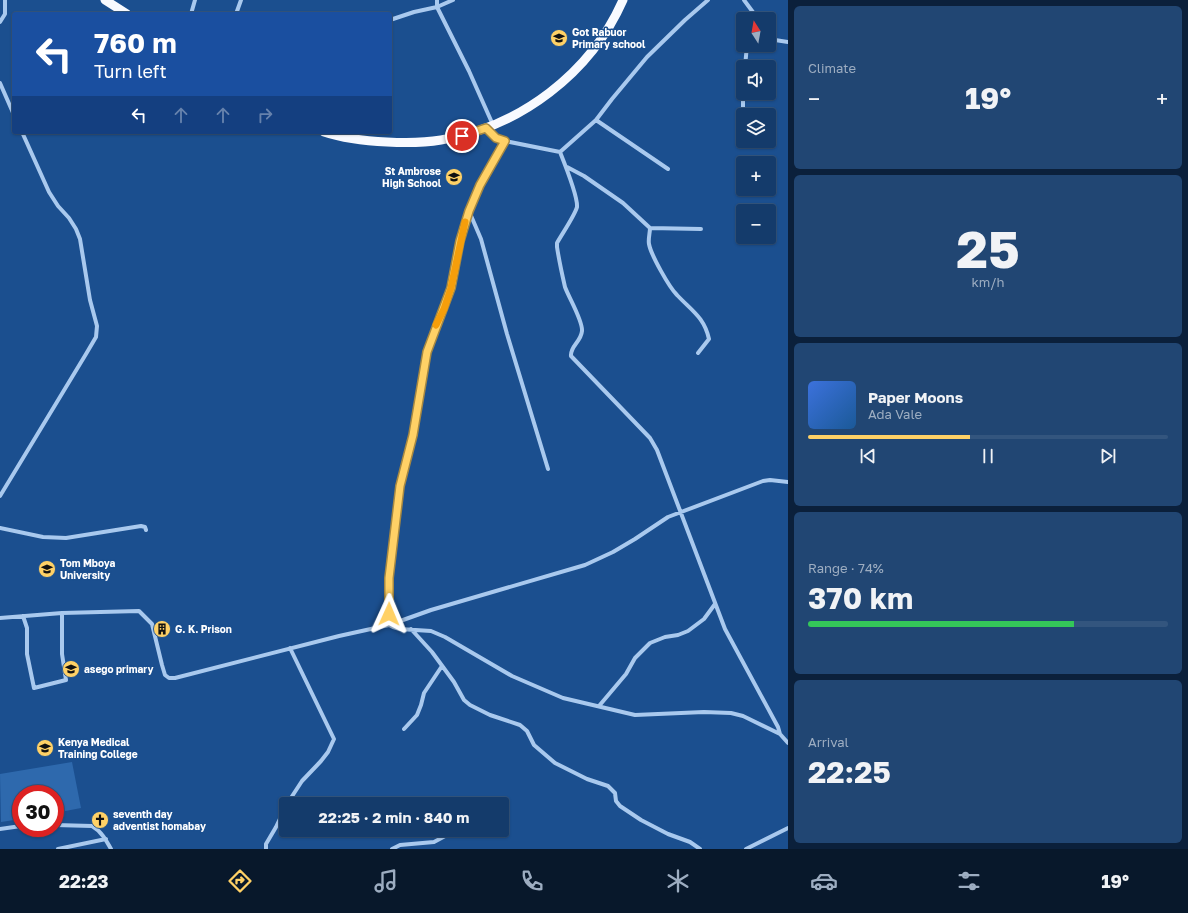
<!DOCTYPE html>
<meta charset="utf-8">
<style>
body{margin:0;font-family:"Golos Text",sans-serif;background:#214673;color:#f1f3f6;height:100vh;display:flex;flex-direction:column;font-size:15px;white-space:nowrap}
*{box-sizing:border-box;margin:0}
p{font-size:13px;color:#9dadc1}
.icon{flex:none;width:22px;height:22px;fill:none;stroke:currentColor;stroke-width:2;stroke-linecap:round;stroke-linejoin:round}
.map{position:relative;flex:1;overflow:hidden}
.sheet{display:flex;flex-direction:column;gap:6px;padding:6px;background:#0b203b;width:400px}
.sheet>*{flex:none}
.banner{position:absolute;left:12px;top:12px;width:380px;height:122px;border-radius:4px;box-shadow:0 1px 3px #0004,0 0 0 1px #33557e;background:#1a4fa0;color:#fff;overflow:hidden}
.needle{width:26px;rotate:349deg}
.fabs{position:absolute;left:736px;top:12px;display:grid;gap:8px}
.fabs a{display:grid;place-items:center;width:40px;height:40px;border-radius:4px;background:#143b6b;box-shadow:0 1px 3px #0004,0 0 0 1px #33557e;font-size:20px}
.speed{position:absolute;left:12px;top:785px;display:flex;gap:8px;font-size:20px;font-weight:700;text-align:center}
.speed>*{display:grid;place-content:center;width:52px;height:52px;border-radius:50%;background:#143b6b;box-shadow:0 1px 3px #0004,0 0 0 1px #33557e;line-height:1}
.speed .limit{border:6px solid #d22;background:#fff;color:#111}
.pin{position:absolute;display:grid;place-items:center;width:34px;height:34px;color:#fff;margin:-17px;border:2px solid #fff;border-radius:50%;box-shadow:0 1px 4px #0007}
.me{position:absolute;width:44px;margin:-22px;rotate:1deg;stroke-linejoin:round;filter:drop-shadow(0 0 3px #0008)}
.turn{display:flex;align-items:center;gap:14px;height:84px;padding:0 16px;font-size:18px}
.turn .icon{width:52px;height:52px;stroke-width:2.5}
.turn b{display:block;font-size:28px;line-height:34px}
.lanes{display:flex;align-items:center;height:38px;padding:0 16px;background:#0003;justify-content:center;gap:20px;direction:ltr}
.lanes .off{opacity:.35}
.big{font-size:30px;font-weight:700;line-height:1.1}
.sheet .widget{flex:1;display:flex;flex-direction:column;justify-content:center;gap:6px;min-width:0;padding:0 14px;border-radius:6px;background:#214673}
.sheet .dial{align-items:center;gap:0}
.dial b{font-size:52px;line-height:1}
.song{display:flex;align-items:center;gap:12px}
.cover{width:48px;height:48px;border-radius:6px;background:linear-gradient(135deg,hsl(220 70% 55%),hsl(210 70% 35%))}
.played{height:4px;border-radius:2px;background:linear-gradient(90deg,#ffd166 45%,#33557e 45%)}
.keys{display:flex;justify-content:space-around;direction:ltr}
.heat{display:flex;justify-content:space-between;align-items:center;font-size:22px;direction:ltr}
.charge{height:6px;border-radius:3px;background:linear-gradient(90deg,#34c759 74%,#33557e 0)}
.trip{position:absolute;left:279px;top:797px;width:230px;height:40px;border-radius:4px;background:#143b6b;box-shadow:0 1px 3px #0004,0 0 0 1px #33557e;font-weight:700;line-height:40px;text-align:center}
.tabs{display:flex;height:64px;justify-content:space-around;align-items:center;background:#08182b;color:#9dadc1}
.tabs .icon{width:28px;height:28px}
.tabs .selected{color:#ffd166}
.tabs b{font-size:18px;color:#f1f3f6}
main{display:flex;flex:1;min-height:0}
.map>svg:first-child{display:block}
.pitch{fill:#2e69ad}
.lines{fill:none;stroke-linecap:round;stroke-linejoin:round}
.minor{stroke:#a9c9ee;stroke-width:4}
.trunk{stroke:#f8faff;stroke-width:9}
.route-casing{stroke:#a68842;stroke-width:10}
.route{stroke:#ffd166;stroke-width:7}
.slow{stroke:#f59e0b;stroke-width:7}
.labels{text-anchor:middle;stroke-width:3;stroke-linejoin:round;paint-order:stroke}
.poi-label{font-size:10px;font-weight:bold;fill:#fff;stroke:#1b4f8f;text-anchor:start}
</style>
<main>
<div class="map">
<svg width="788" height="849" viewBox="0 0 788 849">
<rect width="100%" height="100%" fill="#1b4f8f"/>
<path class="pitch" d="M72,762L81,808L55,813V794H21V819L1,822L0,774Z"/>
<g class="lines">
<path class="minor" d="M437,0V7L469,71L493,125
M744,0L758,19
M191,14L195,0
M236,14L241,0
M390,20L414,12L437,7L453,0
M0,22L5,14V0
M769,33L775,40L788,42
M745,67L747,45
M743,79V92
M0,83L14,115
M743,93V107
M596,120L668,169
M486,129L492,135L500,140L560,152C564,162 578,197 577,207C575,215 562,234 557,243V247C559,260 562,274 565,287C569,298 583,321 582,331C581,342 570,346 571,356L650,438L657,450L725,629L778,727L780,734L788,743
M505,141L488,173L480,185L469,211L460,241L451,287L427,352L413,435L400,486L389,577V625L393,627L400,629L431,631L445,637L512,676L563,698L635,715L704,712L731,713L743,716L780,734
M560,152L596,120L612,99L647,57L685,20L708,0
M567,167L584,176L623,203L650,228C650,233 648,239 649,244C651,255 669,287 677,295C692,311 704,317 709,339L698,353
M469,211L481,239L507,334L548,469
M650,228L701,229
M0,496L86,354L96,337L97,326L90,300L80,239L76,229L69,218L58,206L49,192L22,132
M0,528L43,537L66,538L141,526L145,527L146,530
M23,616L27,628V654L34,688L66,680L62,654V613
M0,618L62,613L139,611L152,624L162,665L165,675L169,678H175L339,636L389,625L431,610L585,565L613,552L635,539L668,517L763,481L770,480L788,482
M411,629L432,652L454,682L464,700L470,705L490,715L520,725L527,731L534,745L555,763L587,779L608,786L615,793L616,801L620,806L641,820L668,834L690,842L700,849
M599,706L626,674L635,658L650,643L665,637L678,635L688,631L704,619L715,604
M404,729L417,715L421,705L424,693L442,666
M287,804L302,781L321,761L328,752L334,739L290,648
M55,825L92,826C101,831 106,840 111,849
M0,829L21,826
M58,849L106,839
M266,849V844L276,827L286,806
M392,849L400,845L434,842L447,835L459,833
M746,849L788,828"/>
<path class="trunk" d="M105,0L127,14
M324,132C345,139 365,141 387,142C405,143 423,143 441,140C520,127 591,73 623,0"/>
</g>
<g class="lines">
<g class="route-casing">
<path id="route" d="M389,614V578L400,486L413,435L427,352L451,288L460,241L469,211L480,185L505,141L496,138L486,128L462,136"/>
</g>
<use href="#route" class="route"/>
<path class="slow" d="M436,325L444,309L451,288L465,222"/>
</g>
<defs>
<g id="school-disc" transform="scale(0.9)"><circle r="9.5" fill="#ffd166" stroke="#1b4f8f"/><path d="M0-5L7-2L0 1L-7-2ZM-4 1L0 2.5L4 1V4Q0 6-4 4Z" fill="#111"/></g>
<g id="university-disc" transform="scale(0.9)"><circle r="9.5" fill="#ffd166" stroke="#1b4f8f"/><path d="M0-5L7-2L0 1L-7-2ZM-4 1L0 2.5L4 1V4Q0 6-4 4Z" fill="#111"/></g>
<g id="building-disc" transform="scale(0.9)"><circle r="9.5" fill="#ffd166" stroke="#1b4f8f"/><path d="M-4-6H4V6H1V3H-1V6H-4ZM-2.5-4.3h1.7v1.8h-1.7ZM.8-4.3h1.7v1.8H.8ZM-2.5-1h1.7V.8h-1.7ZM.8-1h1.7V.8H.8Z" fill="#111"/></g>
<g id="church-disc" transform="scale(0.9)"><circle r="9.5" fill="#ffd166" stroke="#1b4f8f"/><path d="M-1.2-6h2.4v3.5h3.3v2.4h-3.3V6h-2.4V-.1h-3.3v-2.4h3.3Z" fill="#111"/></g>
</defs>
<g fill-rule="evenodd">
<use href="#school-disc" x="559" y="38"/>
<use href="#school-disc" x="454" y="177"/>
<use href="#university-disc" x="47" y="569"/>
<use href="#building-disc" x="162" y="629"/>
<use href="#school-disc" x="71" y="669"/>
<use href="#university-disc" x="45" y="748"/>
<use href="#church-disc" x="100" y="820"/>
</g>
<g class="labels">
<g class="poi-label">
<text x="572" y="36">Got Rabuor<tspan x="572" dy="12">Primary school</tspan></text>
<text x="441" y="175" text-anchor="end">St Ambrose<tspan x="441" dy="12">High School</tspan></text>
<text x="60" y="567">Tom Mboya<tspan x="60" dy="12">University</tspan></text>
<text x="175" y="633">G. K. Prison</text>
<text x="84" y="673">asego primary</text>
<text x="58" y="746">Kenya Medical<tspan x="58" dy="12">Training College</tspan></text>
<text x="113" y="818">seventh day<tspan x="113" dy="12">adventist homabay</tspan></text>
</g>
</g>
</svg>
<div class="fabs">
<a><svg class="needle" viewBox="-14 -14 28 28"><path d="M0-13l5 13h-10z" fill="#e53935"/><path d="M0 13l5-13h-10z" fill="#9dadc1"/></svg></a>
<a><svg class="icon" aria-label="sound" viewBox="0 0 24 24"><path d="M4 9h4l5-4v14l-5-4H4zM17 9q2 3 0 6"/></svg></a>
<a><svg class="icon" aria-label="layers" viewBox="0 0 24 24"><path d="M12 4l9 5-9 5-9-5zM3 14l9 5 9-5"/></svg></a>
<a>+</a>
<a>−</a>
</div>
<div class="speed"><div class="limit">30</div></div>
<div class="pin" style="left:462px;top:136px;background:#d93025"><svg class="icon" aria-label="arrive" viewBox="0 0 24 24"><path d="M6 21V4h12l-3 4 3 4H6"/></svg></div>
<svg class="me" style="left:389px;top:614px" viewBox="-20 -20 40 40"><path d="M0-17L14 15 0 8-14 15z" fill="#ffd166" stroke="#fff" stroke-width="4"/></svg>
<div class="trip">22:25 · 2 min · 840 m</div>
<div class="banner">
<div class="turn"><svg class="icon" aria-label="left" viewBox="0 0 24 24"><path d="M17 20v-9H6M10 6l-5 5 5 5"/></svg><div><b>760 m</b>Turn left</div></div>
<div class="lanes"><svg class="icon" aria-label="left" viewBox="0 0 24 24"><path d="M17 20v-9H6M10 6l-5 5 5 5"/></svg><svg class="icon off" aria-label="ahead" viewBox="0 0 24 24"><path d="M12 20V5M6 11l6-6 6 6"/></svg><svg class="icon off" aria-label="ahead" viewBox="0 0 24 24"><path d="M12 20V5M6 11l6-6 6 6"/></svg><svg class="icon off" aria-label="right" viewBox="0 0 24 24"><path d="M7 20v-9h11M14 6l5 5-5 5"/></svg></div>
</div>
</div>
<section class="sheet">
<div class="widget"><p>Climate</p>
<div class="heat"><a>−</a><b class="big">19°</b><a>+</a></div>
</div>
<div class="widget dial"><b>25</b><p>km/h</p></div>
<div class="widget">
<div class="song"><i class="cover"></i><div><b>Paper Moons</b><p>Ada Vale</p></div></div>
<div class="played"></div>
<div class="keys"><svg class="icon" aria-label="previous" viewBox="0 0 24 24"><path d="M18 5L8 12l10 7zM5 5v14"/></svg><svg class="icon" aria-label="pause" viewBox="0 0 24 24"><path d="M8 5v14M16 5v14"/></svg><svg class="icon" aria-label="next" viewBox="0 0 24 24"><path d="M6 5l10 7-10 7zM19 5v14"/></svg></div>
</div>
<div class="widget"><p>Range · 74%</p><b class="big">370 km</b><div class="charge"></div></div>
<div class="widget"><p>Arrival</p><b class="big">22:25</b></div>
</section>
</main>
<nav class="tabs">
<b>22:23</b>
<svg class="icon selected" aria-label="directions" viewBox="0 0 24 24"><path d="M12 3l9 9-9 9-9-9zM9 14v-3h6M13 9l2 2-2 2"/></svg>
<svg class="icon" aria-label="music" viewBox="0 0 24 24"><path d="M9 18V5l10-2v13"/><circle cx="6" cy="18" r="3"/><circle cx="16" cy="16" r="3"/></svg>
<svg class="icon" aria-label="phone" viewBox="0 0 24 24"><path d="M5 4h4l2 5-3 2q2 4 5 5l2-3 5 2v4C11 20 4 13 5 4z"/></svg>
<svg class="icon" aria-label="climate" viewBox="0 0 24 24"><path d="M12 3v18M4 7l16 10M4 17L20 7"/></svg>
<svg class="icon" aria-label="car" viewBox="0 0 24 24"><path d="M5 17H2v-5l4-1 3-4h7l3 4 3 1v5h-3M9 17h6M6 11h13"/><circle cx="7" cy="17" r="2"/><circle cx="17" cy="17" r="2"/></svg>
<svg class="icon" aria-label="filters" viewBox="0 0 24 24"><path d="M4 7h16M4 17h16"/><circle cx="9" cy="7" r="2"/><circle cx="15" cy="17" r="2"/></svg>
<b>19°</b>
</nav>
